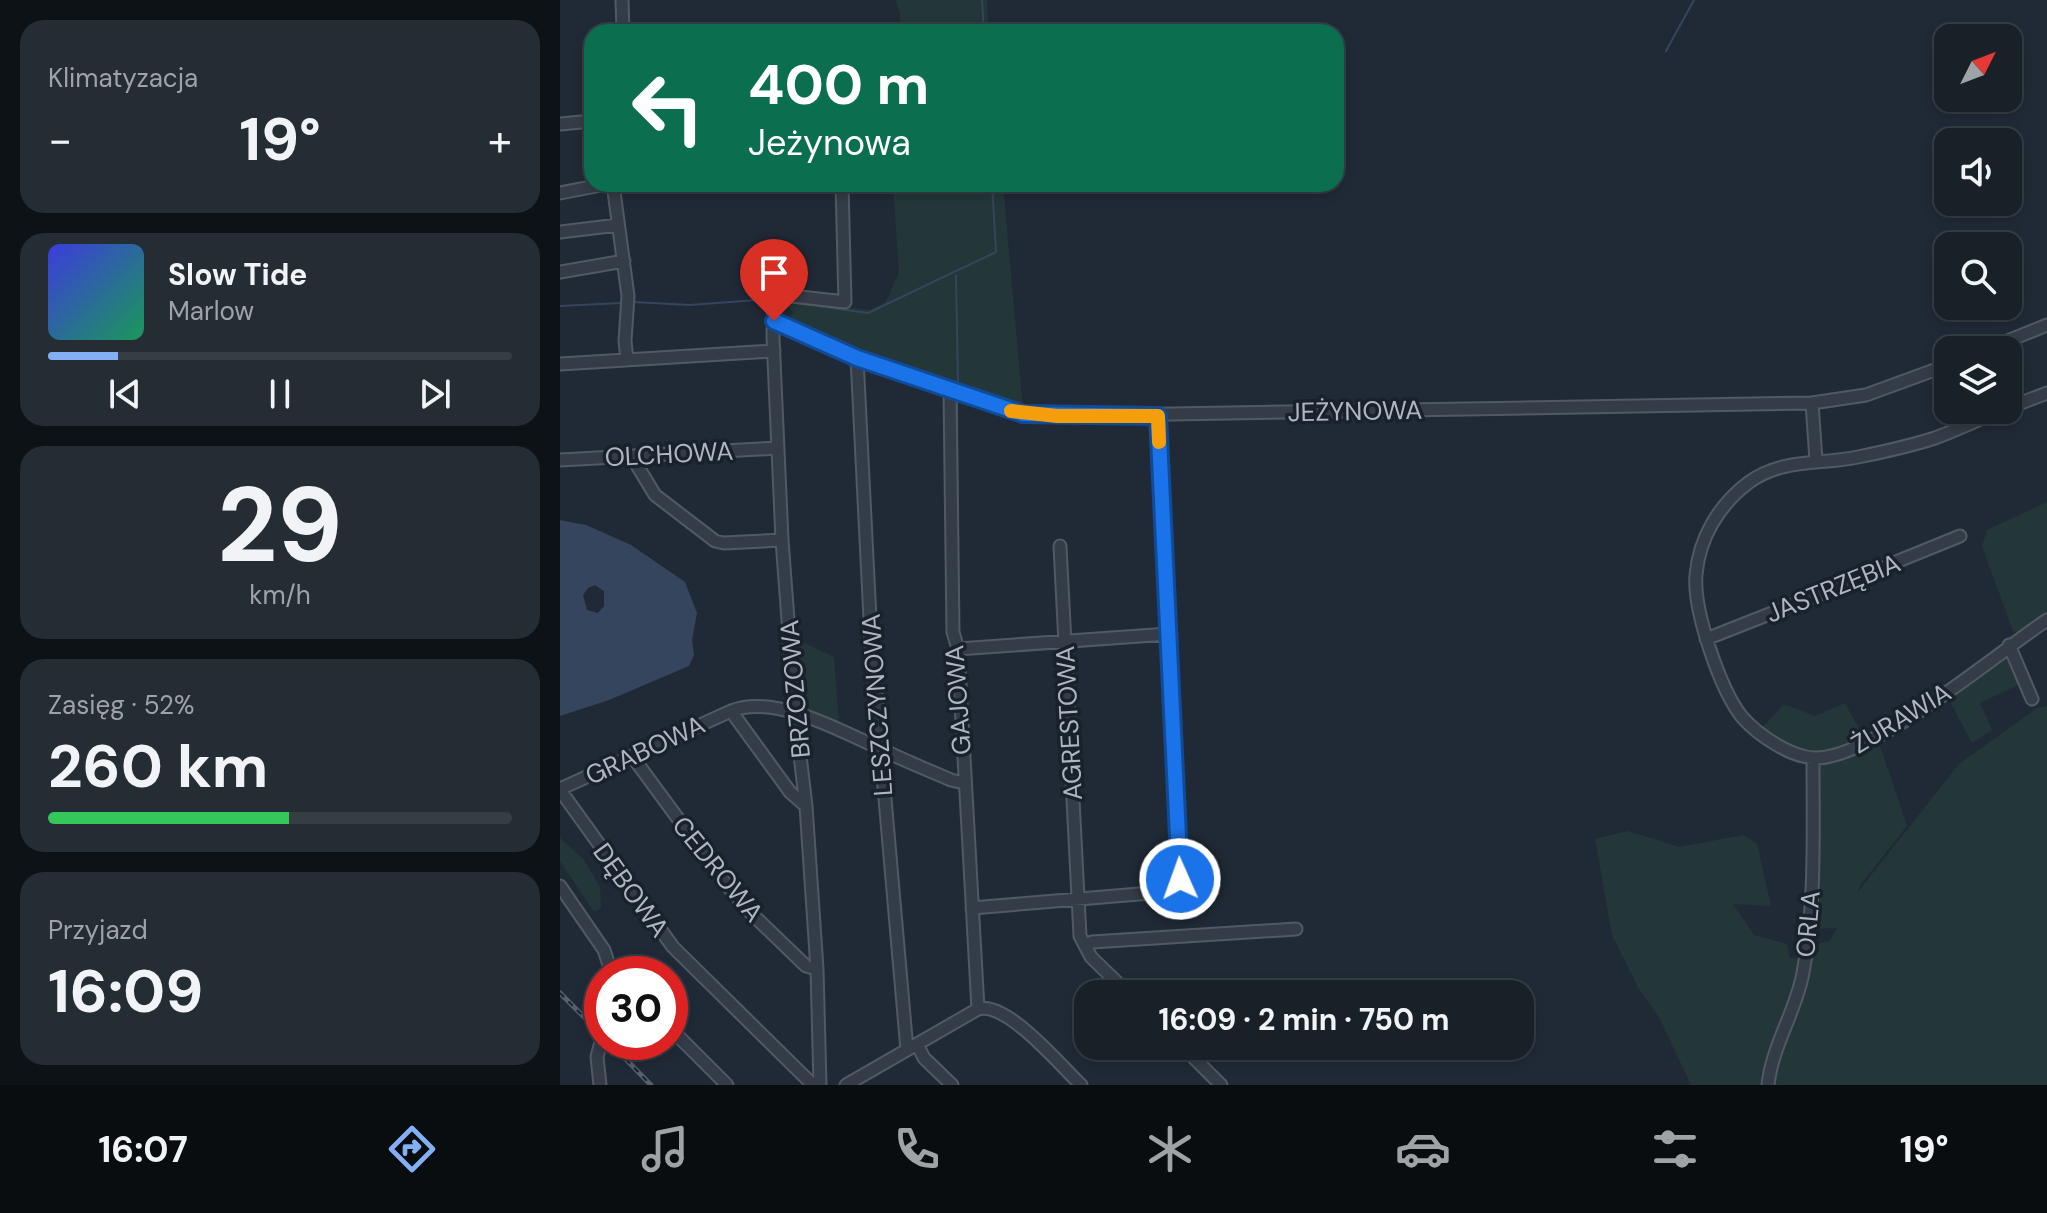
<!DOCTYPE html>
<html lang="pl">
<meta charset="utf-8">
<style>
body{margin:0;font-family:"DM Sans",sans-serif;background:#252d34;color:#f1f3f6;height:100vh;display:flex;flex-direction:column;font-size:30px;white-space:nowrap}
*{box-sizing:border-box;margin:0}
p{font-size:26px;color:#9fa3a8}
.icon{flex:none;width:44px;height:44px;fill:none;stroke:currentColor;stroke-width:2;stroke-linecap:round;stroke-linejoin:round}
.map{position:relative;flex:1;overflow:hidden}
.drawer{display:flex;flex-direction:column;gap:20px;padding:20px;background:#0d1216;width:560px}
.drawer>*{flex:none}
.hud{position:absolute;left:24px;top:24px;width:760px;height:168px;border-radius:24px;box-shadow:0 4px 12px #0003,0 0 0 2px #363e45;background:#0b6e4f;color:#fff;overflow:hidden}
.needle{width:52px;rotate:48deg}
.fabs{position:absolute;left:1374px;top:24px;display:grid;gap:16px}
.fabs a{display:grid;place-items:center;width:88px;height:88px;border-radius:16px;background:#182028;box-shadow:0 4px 12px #0003,0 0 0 2px #363e45;font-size:40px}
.speed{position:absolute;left:24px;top:956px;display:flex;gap:16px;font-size:40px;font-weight:700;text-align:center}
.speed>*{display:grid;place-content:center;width:104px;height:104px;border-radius:50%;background:#182028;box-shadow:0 4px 12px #0003,0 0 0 2px #363e45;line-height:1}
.speed .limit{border:12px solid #d22;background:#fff;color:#111}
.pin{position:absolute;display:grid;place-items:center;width:68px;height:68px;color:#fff;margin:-82px -34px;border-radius:50% 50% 50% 0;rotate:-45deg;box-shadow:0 0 8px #0007}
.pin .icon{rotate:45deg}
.me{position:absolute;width:88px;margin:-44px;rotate:358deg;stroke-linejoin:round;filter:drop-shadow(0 0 6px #0008)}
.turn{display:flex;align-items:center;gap:28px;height:168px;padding:0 32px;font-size:36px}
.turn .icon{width:104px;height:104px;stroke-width:2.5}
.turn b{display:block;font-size:56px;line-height:68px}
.big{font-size:60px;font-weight:700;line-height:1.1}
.drawer .tile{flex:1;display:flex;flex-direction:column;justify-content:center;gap:12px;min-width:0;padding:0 28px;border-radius:24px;background:#252d34}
.drawer .dial{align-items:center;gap:0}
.dial b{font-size:104px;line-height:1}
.song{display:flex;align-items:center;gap:24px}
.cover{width:96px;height:96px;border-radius:12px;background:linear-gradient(135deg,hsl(240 70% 55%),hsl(150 70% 35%))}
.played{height:8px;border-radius:4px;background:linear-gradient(90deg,#83aff4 15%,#363e45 15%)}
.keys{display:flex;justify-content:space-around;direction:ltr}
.heat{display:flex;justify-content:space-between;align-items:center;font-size:44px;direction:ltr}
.charge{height:12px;border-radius:6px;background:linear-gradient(90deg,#34c759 52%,#363e45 0)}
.trip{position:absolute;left:514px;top:980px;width:460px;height:80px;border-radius:24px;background:#182028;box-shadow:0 4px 12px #0003,0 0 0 2px #363e45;font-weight:700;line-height:80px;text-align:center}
.dock{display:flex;height:128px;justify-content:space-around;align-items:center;background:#0a0d10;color:#9fa3a8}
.dock .icon{width:56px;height:56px}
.dock .active{color:#83aff4}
.dock b{font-size:36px;color:#f1f3f6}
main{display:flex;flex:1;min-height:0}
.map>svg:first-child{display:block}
.green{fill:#233738}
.water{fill:#35455d;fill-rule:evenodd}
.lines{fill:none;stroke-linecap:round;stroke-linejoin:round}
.stream{stroke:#35455d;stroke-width:2}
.minor-casing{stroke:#515964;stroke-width:15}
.minor{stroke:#343c47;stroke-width:11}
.rail-casing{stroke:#56606e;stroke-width:5}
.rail{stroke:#19212b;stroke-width:2;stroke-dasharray:6;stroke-linecap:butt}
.route-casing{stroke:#114b97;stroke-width:20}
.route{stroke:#1a73e8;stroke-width:14}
.slow{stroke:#f59e0b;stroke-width:14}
.labels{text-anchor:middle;stroke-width:7;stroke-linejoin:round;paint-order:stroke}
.street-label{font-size:26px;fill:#aeb6c3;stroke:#19212b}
</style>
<main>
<section class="drawer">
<div class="tile"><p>Klimatyzacja</p>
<div class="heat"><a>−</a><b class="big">19°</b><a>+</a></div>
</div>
<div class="tile">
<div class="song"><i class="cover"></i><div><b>Slow Tide</b><p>Marlow</p></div></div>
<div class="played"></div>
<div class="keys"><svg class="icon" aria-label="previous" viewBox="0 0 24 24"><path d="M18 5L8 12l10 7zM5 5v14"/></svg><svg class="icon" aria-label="pause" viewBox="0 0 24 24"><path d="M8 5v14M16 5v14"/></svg><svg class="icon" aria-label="next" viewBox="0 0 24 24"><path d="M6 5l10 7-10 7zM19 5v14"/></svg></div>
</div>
<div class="tile dial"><b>29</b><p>km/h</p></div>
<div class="tile"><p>Zasięg · 52%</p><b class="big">260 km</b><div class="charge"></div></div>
<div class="tile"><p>Przyjazd</p><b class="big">16:09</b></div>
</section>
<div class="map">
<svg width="1487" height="1085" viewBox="0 0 1487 1085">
<rect width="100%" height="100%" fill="#202a36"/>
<path class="green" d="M335,0H427L429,32H324L340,31V13Z
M333,184H443L463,410L297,354L225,321L233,313L229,307L220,311L218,298L310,310L326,302L339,272Z
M1487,502V615L1461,633L1453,631L1422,546L1427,530Z
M236,639L274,657L279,725L240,708Z
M1444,654L1450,655L1460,684L1420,703L1432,730L1412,743L1387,696Z
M1285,703L1306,741C1262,753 1241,757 1201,729L1224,704L1255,716Z
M1487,706V1085H1131L1100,1019L1079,989L1052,935L1035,839L1068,831L1119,847L1184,835L1197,844L1211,906L1173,904L1194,935L1227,944L1230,958L1240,959L1246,972L1257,944L1270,941L1277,928L1252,929L1260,764L1299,752L1318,740L1347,826L1301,884L1297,893L1399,764L1477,708Z
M0,838L24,860L40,887L41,908L34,912L0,861Z"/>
<path class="water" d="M0,520L26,525L71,545L125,582L137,613L132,640L134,655L129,666L49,700L0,716ZM35,585L44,591V606L38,613L27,610L23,595L28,588Z"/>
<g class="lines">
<path class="stream" d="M422,0L424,32
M1106,51L1134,0
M396,275L398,386
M221,301L308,313L436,252L432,184
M73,302L130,305L209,299
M0,306L61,303
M397,400L398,584"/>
<g class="minor-casing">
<path id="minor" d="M62,0L63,32
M0,124L32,121
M53,184L68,296L65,341L67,360
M0,193L47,184
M0,232L58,225
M0,272L64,261
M214,321L297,358L445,410L463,414L497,416L1252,403L1306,395L1388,365
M1425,350L1487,325
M297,358L311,639L347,1050
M0,364L214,351
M390,390L393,632L398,649L418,1009
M1252,403L1256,460
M1448,408L1487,393
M1442,410C1419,419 1397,430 1375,438C1350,446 1323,452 1298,457C1260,465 1221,458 1188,483C1159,505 1139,538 1136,575C1133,610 1160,689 1182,717C1198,735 1230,757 1255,758C1312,759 1436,654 1487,620
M72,457L95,495L155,541L164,543L222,540
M0,460L218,448
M500,546L520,936L531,957L569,994
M1146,639L1268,591L1303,580L1331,564L1400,536
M1449,645L1472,699
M398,649L608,634
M171,711L230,792L246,806
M72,756L166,884L193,915L246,966L257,969
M0,789L171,711C214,693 283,732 323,750C345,761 368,770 391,780L404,783
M0,790L113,947L253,1085
M0,886L44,950L52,974
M412,908L615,891L620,879L598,416
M525,946L532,942L736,929
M110,1028L167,1085
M358,1046L364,1058L392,1085
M622,1046L661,1085
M40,1085L37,1057L42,1038
M260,1085L257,969L246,806L235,713L222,540L213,337L214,294L285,302L282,184
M286,1085L418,1009C447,1001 500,1065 521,1085
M1208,1085C1212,1046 1236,1011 1243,973C1256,903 1253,829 1253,758"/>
</g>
<use href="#minor" class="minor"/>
<g class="rail-casing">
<path id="rail" d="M0,993L42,1035
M49,1042L91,1085"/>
</g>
<use href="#rail" class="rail"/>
</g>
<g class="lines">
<g class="route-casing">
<path id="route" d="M214,321L297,358L463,414L598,416L620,879"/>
</g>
<use href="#route" class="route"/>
<path class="slow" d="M451,411L497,416H598L599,442"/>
</g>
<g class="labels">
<g class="street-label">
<text transform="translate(795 411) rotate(-1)" y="9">JEŻYNOWA</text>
<text transform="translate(109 454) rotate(-3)" y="9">OLCHOWA</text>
<text transform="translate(1273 588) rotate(-22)" y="9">JASTRZĘBIA</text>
<text transform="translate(235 689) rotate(-95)" y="9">BRZOZOWA</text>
<text transform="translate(398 700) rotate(-94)" y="9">GAJOWA</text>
<text transform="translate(317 705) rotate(-94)" y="9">LESZCZYNOWA</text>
<text transform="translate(1341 718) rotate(-31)" y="9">ŻURAWIA</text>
<text transform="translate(509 723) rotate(-93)" y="9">AGRESTOWA</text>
<text transform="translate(85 750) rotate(-25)" y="9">GRABOWA</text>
<text transform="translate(158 869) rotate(51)" y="9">CEDROWA</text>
<text transform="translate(71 890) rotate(54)" y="9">DĘBOWA</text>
<text transform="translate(1248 924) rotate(-85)" y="9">ORLA</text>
</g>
</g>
</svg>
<div class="fabs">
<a><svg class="needle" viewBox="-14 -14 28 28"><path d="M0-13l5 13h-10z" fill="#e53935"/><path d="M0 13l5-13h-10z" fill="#9fa3a8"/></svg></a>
<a><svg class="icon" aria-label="sound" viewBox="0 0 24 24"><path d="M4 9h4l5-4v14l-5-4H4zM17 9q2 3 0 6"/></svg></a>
<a><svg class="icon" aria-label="search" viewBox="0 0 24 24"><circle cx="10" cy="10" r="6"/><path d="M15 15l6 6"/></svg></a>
<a><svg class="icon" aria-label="layers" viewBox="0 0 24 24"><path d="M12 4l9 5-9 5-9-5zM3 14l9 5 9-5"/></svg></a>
</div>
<div class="speed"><div class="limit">30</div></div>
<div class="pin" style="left:214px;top:321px;background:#d93025"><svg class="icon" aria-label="arrive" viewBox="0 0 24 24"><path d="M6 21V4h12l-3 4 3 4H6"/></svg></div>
<svg class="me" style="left:620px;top:879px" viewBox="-20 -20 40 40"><circle r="17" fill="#1a73e8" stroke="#fff" stroke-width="3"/><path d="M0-11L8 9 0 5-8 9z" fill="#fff"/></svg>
<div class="trip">16:09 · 2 min · 750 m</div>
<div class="hud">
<div class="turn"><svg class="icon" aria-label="left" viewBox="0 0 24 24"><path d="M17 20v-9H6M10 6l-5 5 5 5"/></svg><div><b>400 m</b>Jeżynowa</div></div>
</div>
</div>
</main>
<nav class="dock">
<b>16:07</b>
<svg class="icon active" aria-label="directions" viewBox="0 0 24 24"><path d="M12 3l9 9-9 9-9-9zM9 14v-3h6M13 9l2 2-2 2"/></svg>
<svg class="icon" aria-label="music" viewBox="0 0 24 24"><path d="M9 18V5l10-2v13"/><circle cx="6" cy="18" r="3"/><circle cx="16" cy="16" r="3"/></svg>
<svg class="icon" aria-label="phone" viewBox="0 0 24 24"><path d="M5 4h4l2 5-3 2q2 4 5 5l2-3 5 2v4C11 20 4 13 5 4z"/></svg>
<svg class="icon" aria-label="climate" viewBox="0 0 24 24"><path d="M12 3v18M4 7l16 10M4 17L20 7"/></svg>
<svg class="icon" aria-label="car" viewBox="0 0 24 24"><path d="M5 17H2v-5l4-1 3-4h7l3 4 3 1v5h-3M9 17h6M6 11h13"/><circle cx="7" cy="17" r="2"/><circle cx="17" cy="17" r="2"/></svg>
<svg class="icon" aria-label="filters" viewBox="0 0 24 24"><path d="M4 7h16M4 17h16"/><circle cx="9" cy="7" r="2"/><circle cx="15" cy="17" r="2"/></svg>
<b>19°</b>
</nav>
